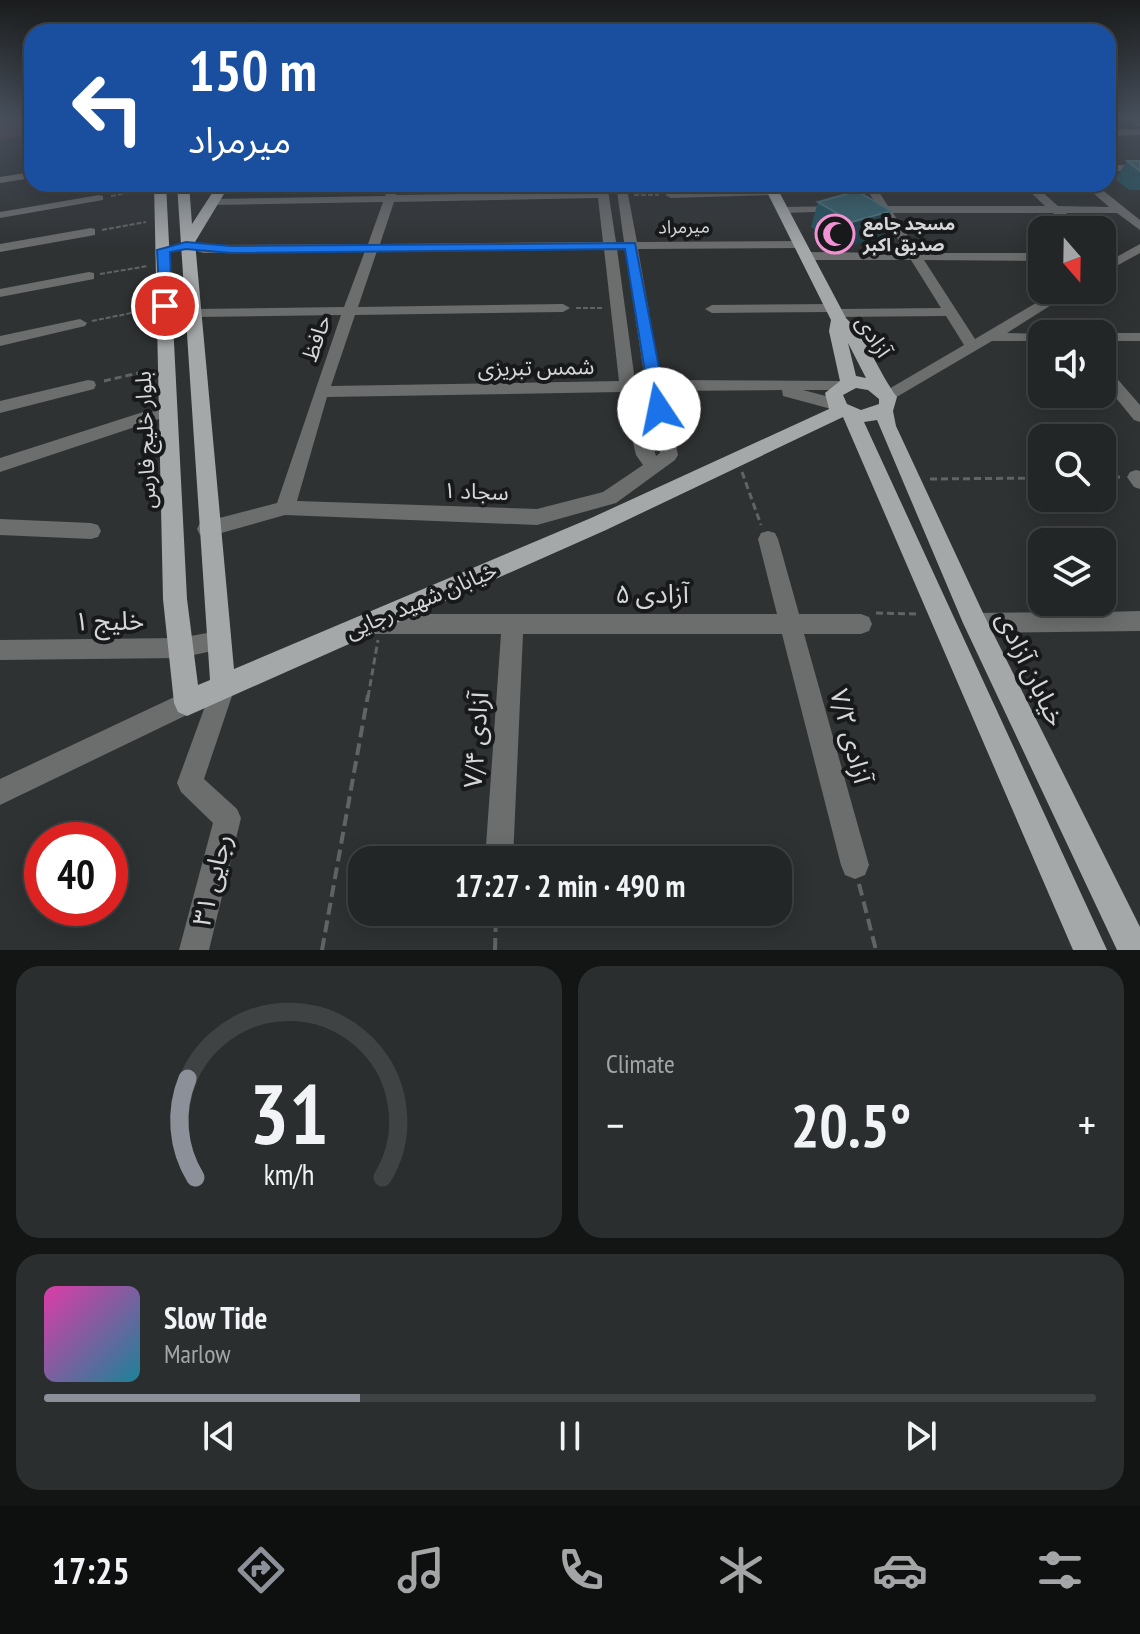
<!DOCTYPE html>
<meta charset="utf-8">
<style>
body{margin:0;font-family:"PT Sans Narrow","Noto Sans Arabic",sans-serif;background:#2b2e2e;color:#f1f3f6;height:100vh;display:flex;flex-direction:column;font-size:30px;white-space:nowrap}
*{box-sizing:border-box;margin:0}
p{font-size:26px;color:#a3a5a7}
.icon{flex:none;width:44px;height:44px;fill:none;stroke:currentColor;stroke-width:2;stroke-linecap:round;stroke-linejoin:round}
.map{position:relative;height:950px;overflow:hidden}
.drawer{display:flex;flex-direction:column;gap:16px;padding:16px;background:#131515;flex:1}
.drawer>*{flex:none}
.guide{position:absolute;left:24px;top:24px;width:1092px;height:168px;border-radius:24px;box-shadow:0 4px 20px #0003,0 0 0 2px #404343;background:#1a4fa0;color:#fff;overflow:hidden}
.needle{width:52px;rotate:160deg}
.tools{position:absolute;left:1028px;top:216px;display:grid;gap:16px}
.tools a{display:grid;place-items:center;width:88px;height:88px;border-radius:16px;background:#232626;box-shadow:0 4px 20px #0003,0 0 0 2px #404343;font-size:40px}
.speed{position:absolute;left:24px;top:822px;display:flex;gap:16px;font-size:40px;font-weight:700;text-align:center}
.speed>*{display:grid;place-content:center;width:104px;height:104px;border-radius:50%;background:#232626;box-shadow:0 4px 20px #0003,0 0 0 2px #404343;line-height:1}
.speed .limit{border:12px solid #d22;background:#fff;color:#111}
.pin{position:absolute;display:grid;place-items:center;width:68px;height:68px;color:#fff;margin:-34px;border:4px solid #fff;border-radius:50%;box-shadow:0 2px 8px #0007}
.me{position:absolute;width:88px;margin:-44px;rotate:349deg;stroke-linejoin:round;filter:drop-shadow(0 0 6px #0008)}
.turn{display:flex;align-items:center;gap:28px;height:168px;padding:0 32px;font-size:36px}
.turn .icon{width:104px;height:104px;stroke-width:2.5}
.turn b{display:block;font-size:56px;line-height:68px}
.big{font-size:60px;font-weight:800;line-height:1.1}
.drawer .card{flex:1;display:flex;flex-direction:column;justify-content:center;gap:12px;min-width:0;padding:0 28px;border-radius:24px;background:#2b2e2e}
.drawer .dial{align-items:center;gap:0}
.dial svg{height:208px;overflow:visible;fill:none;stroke:#404343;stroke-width:7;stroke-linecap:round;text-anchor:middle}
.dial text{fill:#f1f3f6;stroke:none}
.song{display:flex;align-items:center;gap:24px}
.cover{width:96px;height:96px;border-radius:12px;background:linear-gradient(135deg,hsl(320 70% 55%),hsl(190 70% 35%))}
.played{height:8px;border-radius:4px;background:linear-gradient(90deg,#8c9099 30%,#404343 30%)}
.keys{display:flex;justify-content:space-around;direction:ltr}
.heat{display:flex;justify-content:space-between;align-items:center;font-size:44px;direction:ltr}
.drawer .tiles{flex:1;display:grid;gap:16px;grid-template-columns:1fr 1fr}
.card:last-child{grid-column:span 2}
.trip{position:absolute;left:348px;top:846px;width:444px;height:80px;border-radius:24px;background:#232626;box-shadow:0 4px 20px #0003,0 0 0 2px #404343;font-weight:800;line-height:80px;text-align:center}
.tab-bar{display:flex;height:128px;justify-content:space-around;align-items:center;background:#0e0f0f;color:#a3a5a7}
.tab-bar .icon{width:56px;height:56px}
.tab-bar .selected{color:#8c9099}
.tab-bar b{font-size:36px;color:#f1f3f6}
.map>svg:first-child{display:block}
.green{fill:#57344b}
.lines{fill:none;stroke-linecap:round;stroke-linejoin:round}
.path-far2{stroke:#616465;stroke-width:2;stroke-dasharray:5 2;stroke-linecap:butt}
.path-far1{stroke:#616465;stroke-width:3;stroke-dasharray:7 4;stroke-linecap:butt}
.path{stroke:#616465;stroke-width:4;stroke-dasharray:12 6;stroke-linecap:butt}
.minor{fill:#6c6d6d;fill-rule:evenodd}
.major{fill:#a5a8a9;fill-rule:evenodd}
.wall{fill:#215461}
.shaded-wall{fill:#1e4049}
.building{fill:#34626e;stroke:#4d747e;stroke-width:2}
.route{fill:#1a73e8;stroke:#114b97;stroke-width:2}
.labels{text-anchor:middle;stroke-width:8;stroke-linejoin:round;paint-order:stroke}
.far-poi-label{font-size:18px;font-weight:bold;fill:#d5d7d8;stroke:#18191a;text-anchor:start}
.far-street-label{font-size:18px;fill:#d5d7d8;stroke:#18191a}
.street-label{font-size:22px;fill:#d5d7d8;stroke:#18191a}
.near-street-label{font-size:26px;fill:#d5d7d8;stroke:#18191a}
</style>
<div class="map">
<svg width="1140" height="950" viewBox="0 0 1140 950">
<rect width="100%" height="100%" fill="#2f3233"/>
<path class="green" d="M0,117H32V136L0,140Z"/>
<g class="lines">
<path class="path-far2" d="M634,195H659
M111,196L146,190
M102,230L146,222
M100,274L148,266
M576,308H604
M92,321L151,309"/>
<path class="path-far1" d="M104,381L151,370
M742,472L761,525
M1102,477H1120
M930,479L1042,478
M876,613L920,614
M368,697L378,640"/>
<path class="path" d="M859,884L876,950
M322,950L368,695
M495,950L496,912"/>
<path class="minor" d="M1124,117L1140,120V127Z
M1140,129V135L1108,136V130Z
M1108,165H1140V171H1108Z
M32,172V178L0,183V177Z
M390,184H400L396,195L598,192L597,184H607L616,242H624L616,184H626L637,242L804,241V247L800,248L638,249L661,380L842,381L850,386L848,390H803L841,400L843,404L835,410L783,396L782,390L663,391L678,455L675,460L616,503L537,525L285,515L207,537L200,535L197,529L200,523L277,503L341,315L195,317L188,313L195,309L344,307L365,251L203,253L180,245L186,241L203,245L368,244L383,202L212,205L206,202L212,199L385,196ZM598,198L603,242L380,244L394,202ZM604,249L619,381L331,386L355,315L563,312L570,308L563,304L358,307L377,251ZM617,249H625L645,381H635ZM637,391H647L660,453L656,456ZM621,392L636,455L643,465L603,492L537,509L297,501L327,397Z
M864,184H874L888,206H1045L1022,184H1033L1058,206L1109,207L1083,184H1095L1140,220V230L1117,213H1066L1084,230H1071L1053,213H893L919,253H1042V261L924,260L975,339L1058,290H1075L1007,333L1047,334H1042V341H992L888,402L882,401L880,397L882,393L964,345L946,316L836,317L830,312L712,313L705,309L712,305L833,304L839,309L941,308L911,260H807L801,256L807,252L907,253L881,212H866L860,209L877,206Z
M778,190L779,192L774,195L671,198L665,195L671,192Z
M99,195L103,196V200L0,218V212Z
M841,206L845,207V211L783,213L777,210L783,207Z
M91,228L95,229V235L0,252V244Z
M1140,244V253L1102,274V265Z
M89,272L94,273V279L0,297V289Z
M80,319L87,323L85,326L0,346V336Z
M1102,333H1140V341H1102V334H1097Z
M1102,366L1107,367L1140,405V422L1134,420L1102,381Z
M88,380L94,381L96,385L94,389L0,413V401Z
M168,404L176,410L174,414L0,472V458Z
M1136,470L1140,471V489L1134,487L1127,477L1130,472Z
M0,519L91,523L98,525L101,531L98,537L91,539L0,535Z
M1045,528L1052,530L1059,542H1042V548L1035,536L1038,530Z
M768,531L775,533L778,539L799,614H861L869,617L872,624L869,631L861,634H804L869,865L865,875L855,879L845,875L841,865L782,634H523L513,860H485L501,634H370L362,631L359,624L362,617L370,614H777L758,539L761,533Z
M1075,602H1098L1104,612L1140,611V631L975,633L967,630L964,623L967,616L975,613L1081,612Z
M218,631L226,634L229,641L226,648L180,658L0,660V640L180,638Z
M223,676L231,679L235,687L204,779L237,809L241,818L209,950H179L213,823L181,792L177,783L215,679Z
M187,691L195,695L199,703L195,711L0,805V779Z"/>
<path class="major" d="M154,184H166L187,599L198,685L210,680L177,184H189L192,224L218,184H230L195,242L234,669L591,518L829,409L825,393L840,381L829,331L831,320L763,184H775L846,318C868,340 879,373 897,397L893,411L896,426L984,615L1140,927V950H1117L963,623L877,420L864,422L1107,950H1073L843,417L606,530L196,712L187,716L178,712L174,703L163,599ZM848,343L866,378L856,376ZM856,388L868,390L879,399V404L861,410L847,404L843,395Z"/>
</g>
<path class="wall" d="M1127,161H1140V190H1129L1115,179Z
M818,202L882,236L843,248L811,227Z"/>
<path class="shaded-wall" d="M891,211L882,236L843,248L852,222Z"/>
<path class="building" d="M1127,161H1140V171Z
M857,191L891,211L852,222L818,202Z"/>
<linearGradient id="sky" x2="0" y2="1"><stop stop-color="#1a1c1c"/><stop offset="0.47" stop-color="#474f5b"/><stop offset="1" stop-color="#474f5b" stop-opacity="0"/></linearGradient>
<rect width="1140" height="250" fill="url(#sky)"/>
<path class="route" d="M186,242L231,246L635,243L667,409L659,415L651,409L625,249L231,253L186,249L170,252L172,306L160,309L157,250Z"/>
<defs>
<g id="mosque-ring" transform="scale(2)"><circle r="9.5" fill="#18191a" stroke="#f491d3" stroke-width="1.5"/><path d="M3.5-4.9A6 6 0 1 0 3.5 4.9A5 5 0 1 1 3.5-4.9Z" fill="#f491d3"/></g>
</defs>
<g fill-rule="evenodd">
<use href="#mosque-ring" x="835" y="234"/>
</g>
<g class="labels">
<g class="far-poi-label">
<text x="863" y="230">مسجد جامع<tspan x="863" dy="21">صدیق اکبر</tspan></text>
</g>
<g class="far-street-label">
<text transform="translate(684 227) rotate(-1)" y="6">میرمراد</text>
</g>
<g class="street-label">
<text transform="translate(874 336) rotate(57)" y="8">آزادی</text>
<text transform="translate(316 338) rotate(-71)" y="8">حافظ</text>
<text transform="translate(536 367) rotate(-1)" y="8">شمس تبریزی</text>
<text transform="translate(145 440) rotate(-92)" y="8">بلوار خلیج فارس</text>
<text transform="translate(476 491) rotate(2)" y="8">سجاد ۱</text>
<text transform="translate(421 600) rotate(-23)" y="8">خیابان شهید رجایی</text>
</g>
<g class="near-street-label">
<text x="652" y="603">آزادی ۵</text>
<text transform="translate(109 621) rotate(-1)" y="9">خلیج ۱</text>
<text transform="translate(1031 669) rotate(64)" y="9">خیابان آزادی</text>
<text transform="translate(851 736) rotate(75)" y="9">آزادی ۷/۲</text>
<text transform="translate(476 740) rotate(-86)" y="9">آزادی ۷/۴</text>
<text transform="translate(212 880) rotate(-76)" y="9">رجایی ۳‍۱</text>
</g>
</g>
</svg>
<div class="tools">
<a><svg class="needle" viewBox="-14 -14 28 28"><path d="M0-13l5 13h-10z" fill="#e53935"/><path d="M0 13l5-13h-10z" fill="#a3a5a7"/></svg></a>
<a><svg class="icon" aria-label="sound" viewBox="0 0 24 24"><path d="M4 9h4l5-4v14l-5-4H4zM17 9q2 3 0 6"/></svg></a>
<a><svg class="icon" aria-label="search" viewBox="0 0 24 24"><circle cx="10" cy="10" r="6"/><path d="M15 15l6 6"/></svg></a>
<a><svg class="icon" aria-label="layers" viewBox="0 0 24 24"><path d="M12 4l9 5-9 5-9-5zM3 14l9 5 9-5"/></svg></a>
</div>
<div class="speed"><div class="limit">40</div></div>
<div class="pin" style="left:165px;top:306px;background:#d93025"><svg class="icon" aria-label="arrive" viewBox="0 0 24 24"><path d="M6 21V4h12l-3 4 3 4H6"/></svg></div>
<svg class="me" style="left:659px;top:409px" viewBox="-20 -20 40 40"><circle r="19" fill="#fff"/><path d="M0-13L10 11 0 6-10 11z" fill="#1a73e8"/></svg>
<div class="trip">17:27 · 2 min · 490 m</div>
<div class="guide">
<div class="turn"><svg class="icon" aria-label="left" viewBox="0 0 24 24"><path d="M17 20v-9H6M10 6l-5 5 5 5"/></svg><div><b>150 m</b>میرمراد</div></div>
</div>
</div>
<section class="drawer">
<div class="tiles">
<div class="card dial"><svg viewBox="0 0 100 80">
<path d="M14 69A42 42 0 1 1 86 69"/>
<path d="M14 69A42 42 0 0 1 11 31" stroke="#8c9099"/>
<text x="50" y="56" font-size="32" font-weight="700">31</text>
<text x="50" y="72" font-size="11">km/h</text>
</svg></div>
<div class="card"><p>Climate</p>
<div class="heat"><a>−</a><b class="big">20.5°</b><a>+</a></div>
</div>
<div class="card">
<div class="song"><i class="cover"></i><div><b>Slow Tide</b><p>Marlow</p></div></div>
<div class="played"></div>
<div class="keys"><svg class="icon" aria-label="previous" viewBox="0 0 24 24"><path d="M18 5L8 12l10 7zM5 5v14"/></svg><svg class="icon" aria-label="pause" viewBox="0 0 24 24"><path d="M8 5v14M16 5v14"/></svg><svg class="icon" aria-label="next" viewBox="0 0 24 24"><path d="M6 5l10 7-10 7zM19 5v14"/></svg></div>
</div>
</div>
</section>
<nav class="tab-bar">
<b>17:25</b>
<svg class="icon selected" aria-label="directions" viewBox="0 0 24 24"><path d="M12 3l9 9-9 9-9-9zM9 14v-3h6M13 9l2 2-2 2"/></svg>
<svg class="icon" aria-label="music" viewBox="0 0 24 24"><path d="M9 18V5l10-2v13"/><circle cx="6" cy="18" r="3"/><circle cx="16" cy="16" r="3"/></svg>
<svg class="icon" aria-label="phone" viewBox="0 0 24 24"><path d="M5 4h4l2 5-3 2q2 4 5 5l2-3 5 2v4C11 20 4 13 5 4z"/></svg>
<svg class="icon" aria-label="climate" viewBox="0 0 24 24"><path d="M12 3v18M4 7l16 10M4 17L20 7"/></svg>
<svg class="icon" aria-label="car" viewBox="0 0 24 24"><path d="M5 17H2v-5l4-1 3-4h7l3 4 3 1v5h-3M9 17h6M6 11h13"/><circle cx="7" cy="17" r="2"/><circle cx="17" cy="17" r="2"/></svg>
<svg class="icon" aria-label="filters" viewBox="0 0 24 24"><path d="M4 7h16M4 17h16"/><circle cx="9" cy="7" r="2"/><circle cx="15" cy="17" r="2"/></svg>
</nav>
